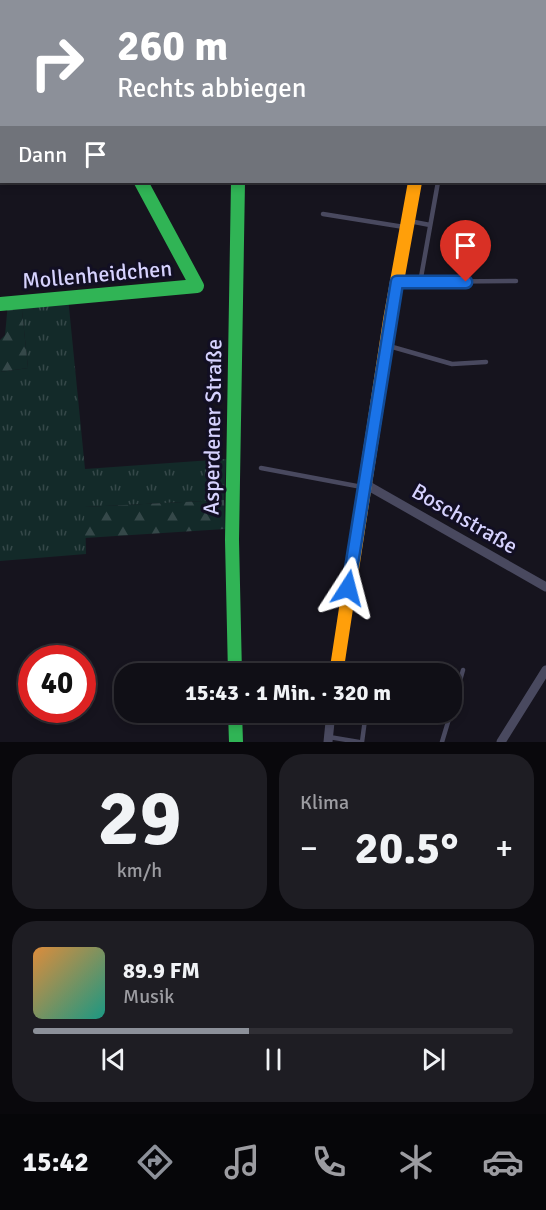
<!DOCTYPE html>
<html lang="de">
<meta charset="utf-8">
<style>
body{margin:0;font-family:Signika,sans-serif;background:#1e1d23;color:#f1f3f6;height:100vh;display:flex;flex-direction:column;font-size:22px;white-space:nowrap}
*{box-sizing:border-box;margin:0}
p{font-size:20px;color:#9c9ca1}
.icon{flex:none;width:33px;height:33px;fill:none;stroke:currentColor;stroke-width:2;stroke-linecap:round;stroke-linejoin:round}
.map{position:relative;height:742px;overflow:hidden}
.details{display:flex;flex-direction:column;gap:12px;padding:12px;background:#09080c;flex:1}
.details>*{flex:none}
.banner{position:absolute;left:0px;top:0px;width:546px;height:183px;box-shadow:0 3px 9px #0003,0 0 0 2px #302f35;background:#8c9099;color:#fff;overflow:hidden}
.speed{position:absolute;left:18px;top:645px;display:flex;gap:12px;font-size:30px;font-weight:700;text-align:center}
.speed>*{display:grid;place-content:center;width:78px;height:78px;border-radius:50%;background:#100f16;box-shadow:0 3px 9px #0003,0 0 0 2px #302f35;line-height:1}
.speed .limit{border:9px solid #d22;background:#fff;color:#111}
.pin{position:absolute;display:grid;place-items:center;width:51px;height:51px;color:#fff;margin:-62px -26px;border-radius:50% 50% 50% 0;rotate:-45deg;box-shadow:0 0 6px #0007}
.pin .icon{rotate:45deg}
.me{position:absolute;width:66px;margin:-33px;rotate:9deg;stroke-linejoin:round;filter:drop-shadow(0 0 4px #0008)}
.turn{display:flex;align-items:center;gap:21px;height:126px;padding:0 18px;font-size:27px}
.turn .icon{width:78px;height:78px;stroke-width:2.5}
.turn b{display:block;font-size:42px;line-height:51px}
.then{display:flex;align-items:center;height:57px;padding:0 18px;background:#0003;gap:12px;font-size:22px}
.big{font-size:45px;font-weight:700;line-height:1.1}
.details .widget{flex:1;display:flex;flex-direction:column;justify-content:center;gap:9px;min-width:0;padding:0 21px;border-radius:24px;background:#1e1d23}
.details .dial{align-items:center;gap:0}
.dial b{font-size:78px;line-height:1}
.song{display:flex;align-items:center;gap:18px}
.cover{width:72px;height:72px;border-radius:9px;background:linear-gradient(135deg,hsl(30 70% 55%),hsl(170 70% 35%))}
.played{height:6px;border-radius:3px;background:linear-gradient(90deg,#8c9099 45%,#302f35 45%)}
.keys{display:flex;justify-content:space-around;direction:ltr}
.heat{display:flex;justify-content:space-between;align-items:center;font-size:33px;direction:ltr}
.details .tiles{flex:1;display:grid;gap:12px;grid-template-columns:1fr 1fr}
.widget:last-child{grid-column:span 2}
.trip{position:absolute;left:114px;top:663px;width:348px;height:60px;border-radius:24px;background:#100f16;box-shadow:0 3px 9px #0003,0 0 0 2px #302f35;font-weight:700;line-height:60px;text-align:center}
.tab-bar{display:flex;height:96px;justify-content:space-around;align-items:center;background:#060609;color:#9c9ca1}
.tab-bar .icon{width:42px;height:42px}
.tab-bar .current{color:#8c9099}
.tab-bar b{font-size:27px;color:#f1f3f6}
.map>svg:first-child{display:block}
.grass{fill:url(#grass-tufts)}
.forest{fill:url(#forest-firs)}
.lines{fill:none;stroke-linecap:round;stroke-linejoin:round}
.stream{stroke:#0c1f3d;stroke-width:2}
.lane{stroke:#49495f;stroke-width:4.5}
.street{stroke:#49495f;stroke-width:9}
.fast{stroke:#30b455;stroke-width:14}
.slow{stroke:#ff9f0a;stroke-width:14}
.route-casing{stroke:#114b97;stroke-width:15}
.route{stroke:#1a73e8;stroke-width:10}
.labels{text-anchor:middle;stroke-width:6;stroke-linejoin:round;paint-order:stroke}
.street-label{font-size:22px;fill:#d6d2fe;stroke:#120f23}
</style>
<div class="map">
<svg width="546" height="742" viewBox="0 0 546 742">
<defs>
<pattern id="grass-tufts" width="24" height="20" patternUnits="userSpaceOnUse" patternTransform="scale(1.5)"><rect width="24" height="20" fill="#132a29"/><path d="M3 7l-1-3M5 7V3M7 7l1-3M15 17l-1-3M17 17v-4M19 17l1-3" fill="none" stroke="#354849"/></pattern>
<pattern id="forest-firs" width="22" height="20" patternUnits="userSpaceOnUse" patternTransform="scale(1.5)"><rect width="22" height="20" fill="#132a29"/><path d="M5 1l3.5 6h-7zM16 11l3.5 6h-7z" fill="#354849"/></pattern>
</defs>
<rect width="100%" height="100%" fill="#16141e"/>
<path class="grass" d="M68,297L85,469L226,459L224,500L85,507L86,554L0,561V372L28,368L21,301Z"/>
<path class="forest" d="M21,301L28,368L0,372V340L5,335L8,303Z
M224,500L225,529L85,538L84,507Z"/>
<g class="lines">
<path class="stream" d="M428,0V2"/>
<path class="lane" d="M323,214L404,227
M409,221L430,225
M400,282L516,281
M420,283L438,182
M389,346L452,364L486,362
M261,468L362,487
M452,709L463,670
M390,712L402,714
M329,737L359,742
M362,742L366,712
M442,742L451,712"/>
<path class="street" d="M71,0L72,2
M469,2L470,0
M0,30L2,32
M544,167L546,168
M365,484L546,587
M328,742L331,712
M501,742L546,670"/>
<path class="fast" d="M241,0V2
M0,304L197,286L141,182
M235,674L232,540L238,182
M235,712L236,742"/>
<path class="slow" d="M336,674L390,320L415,182"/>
</g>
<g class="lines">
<g class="route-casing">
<path id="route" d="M348,588L397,282H466"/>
</g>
<use href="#route" class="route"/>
</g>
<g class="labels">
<g class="street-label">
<text transform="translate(97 274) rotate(-5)" y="8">Mollenheidchen</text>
<text transform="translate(212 427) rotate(-89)" y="8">Asperdener Straße</text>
<text transform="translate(465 518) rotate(30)" y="8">Boschstraße</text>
</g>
</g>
</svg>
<div class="speed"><div class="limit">40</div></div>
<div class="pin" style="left:466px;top:282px;background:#d93025"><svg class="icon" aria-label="arrive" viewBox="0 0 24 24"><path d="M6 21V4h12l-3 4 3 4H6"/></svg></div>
<svg class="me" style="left:348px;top:588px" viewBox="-20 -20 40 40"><path d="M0-17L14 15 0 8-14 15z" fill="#1a73e8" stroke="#fff" stroke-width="4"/></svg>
<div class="trip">15:43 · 1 Min. · 320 m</div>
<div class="banner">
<div class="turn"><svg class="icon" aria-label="right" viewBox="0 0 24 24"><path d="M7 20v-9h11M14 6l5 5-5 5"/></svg><div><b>260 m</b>Rechts abbiegen</div></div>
<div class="then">Dann<svg class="icon" aria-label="arrive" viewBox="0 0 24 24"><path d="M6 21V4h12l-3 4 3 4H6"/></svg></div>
</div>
</div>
<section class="details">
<div class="tiles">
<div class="widget dial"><b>29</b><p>km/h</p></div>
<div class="widget"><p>Klima</p>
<div class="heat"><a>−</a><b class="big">20.5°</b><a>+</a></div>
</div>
<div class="widget">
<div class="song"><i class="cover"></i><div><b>89.9 FM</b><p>Musik</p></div></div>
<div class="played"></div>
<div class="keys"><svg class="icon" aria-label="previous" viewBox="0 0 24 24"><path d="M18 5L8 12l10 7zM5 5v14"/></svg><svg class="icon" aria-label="pause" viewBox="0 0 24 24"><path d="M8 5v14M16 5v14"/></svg><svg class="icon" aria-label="next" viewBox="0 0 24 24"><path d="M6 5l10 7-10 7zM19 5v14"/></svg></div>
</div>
</div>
</section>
<nav class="tab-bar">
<b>15:42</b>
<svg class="icon current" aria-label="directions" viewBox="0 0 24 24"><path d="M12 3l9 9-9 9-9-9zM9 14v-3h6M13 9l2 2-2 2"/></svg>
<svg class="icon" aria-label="music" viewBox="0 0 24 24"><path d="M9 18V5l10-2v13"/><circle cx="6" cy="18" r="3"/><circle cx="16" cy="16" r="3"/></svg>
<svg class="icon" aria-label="phone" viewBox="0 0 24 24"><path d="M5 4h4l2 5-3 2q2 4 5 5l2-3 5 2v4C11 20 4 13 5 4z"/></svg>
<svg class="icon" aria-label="climate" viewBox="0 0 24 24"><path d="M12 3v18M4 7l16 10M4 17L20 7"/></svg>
<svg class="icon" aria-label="car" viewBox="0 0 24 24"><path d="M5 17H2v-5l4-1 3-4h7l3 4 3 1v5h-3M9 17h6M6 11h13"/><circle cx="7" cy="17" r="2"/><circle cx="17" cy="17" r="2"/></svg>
</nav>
